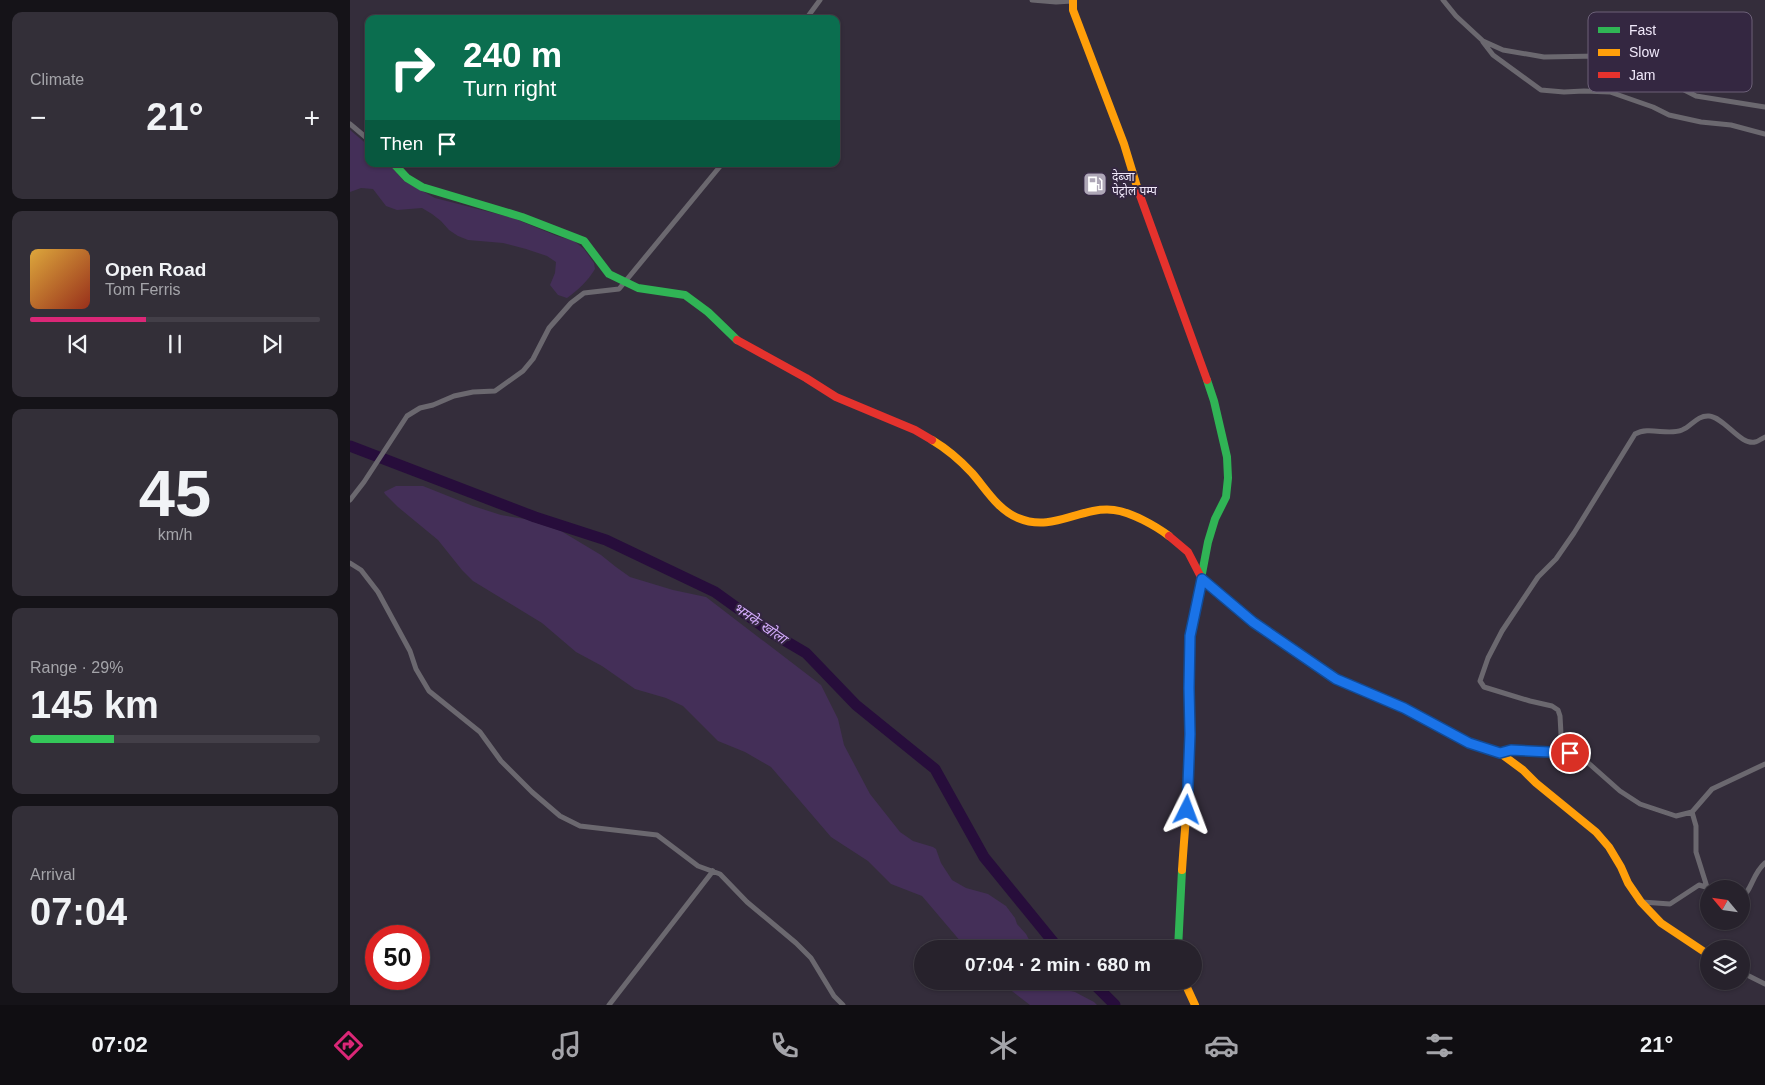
<!DOCTYPE html>
<meta charset="utf-8">
<style>
body{margin:0;font-family:Arial,"Noto Sans Devanagari",sans-serif;background:#332f38;color:#f1f3f6;height:100vh;display:flex;flex-direction:column;font-size:19px;white-space:nowrap}
*{box-sizing:border-box;margin:0}
p{font-size:16px;color:#a4a4a9}
.icon{flex:none;width:28px;height:28px;fill:none;stroke:currentColor;stroke-width:2;stroke-linecap:round;stroke-linejoin:round}
.map{position:relative;flex:1;overflow:hidden}
.details{display:flex;flex-direction:column;gap:12px;padding:12px;background:#151318;width:350px}
.details>*{flex:none}
.guide{position:absolute;left:15px;top:15px;width:475px;height:152px;border-radius:10px;box-shadow:0 1px 4px #0004,0 0 0 1px #433f48;background:#0b6e4f;color:#fff;overflow:hidden}
.needle{width:32px;rotate:299deg}
.controls{position:absolute;left:1350px;top:880px;display:grid;gap:10px}
.controls a{display:grid;place-items:center;width:50px;height:50px;border-radius:50%;background:#27222c;box-shadow:0 1px 4px #0004,0 0 0 1px #433f48;font-size:25px}
.speed{position:absolute;left:15px;top:925px;display:flex;gap:10px;font-size:25px;font-weight:700;text-align:center}
.speed>*{display:grid;place-content:center;width:65px;height:65px;border-radius:50%;background:#27222c;box-shadow:0 1px 4px #0004,0 0 0 1px #433f48;line-height:1}
.speed .limit{border:8px solid #d22;background:#fff;color:#111}
.pin{position:absolute;display:grid;place-items:center;width:42px;height:42px;color:#fff;margin:-21px;border:2px solid #fff;border-radius:50%;box-shadow:0 1px 5px #0007}
.me{position:absolute;width:55px;margin:-28px;rotate:3deg;stroke-linejoin:round;filter:drop-shadow(0 0 4px #0008)}
.turn{display:flex;align-items:center;gap:18px;height:105px;padding:0 15px;font-size:22px}
.turn .icon{width:65px;height:65px;stroke-width:2.5}
.turn b{display:block;font-size:35px;line-height:42px}
.then{display:flex;align-items:center;height:48px;padding:0 15px;background:#0003;gap:10px;font-size:19px}
.big{font-size:38px;font-weight:700;line-height:1.1}
.details .tile{flex:1;display:flex;flex-direction:column;justify-content:center;gap:8px;min-width:0;padding:0 18px;border-radius:10px;background:#332f38}
.details .dial{align-items:center;gap:0}
.dial b{font-size:65px;line-height:1}
.song{display:flex;align-items:center;gap:15px}
.cover{width:60px;height:60px;border-radius:8px;background:linear-gradient(135deg,hsl(40 70% 55%),hsl(10 70% 35%))}
.played{height:5px;border-radius:2px;background:linear-gradient(90deg,#db2777 40%,#433f48 40%)}
.keys{display:flex;justify-content:space-around;direction:ltr}
.heat{display:flex;justify-content:space-between;align-items:center;font-size:28px;direction:ltr}
.charge{height:8px;border-radius:4px;background:linear-gradient(90deg,#34c759 29%,#433f48 0)}
.trip{position:absolute;left:564px;top:940px;width:288px;height:50px;border-radius:25px;background:#27222c;box-shadow:0 1px 4px #0004,0 0 0 1px #433f48;font-weight:700;line-height:50px;text-align:center}
.tabs{display:flex;height:80px;justify-content:space-around;align-items:center;background:#100e12;color:#a4a4a9}
.tabs .icon{width:35px;height:35px}
.tabs .selected{color:#db2777}
.tabs b{font-size:22px;color:#f1f3f6}
main{display:flex;flex:1;min-height:0}
.map>svg:first-child{display:block}
.green{fill:#442f58}
.lines{fill:none;stroke-linecap:round;stroke-linejoin:round}
.river{stroke:#270d3b;stroke-width:11}
.street{stroke:#6b686f;stroke-width:5}
.fast{stroke:#30b455;stroke-width:8}
.slow{stroke:#ff9f0a;stroke-width:8}
.jam{stroke:#e5322d;stroke-width:8}
.route-casing{stroke:#114b97;stroke-width:12}
.route{stroke:#1a73e8;stroke-width:9}
.labels{text-anchor:middle;stroke-width:4;stroke-linejoin:round;paint-order:stroke}
.poi-label{font-size:12px;fill:#f0e8fa;stroke:#342741;text-anchor:start}
.water-label{font-size:14px;font-style:italic;fill:#d4acfd;stroke:#342741}
.key{fill:#342741;stroke:#6c6178;stroke-width:1}
.key-label{font-size:14px;fill:#f0e8fa}
</style>
<main>
<section class="details">
<div class="tile"><p>Climate</p>
<div class="heat"><a>−</a><b class="big">21°</b><a>+</a></div>
</div>
<div class="tile">
<div class="song"><i class="cover"></i><div><b>Open Road</b><p>Tom Ferris</p></div></div>
<div class="played"></div>
<div class="keys"><svg class="icon" aria-label="previous" viewBox="0 0 24 24"><path d="M18 5L8 12l10 7zM5 5v14"/></svg><svg class="icon" aria-label="pause" viewBox="0 0 24 24"><path d="M8 5v14M16 5v14"/></svg><svg class="icon" aria-label="next" viewBox="0 0 24 24"><path d="M6 5l10 7-10 7zM19 5v14"/></svg></div>
</div>
<div class="tile dial"><b>45</b><p>km/h</p></div>
<div class="tile"><p>Range · 29%</p><b class="big">145 km</b><div class="charge"></div></div>
<div class="tile"><p>Arrival</p><b class="big">07:04</b></div>
</section>
<div class="map">
<svg width="1415" height="1005" viewBox="0 0 1415 1005">
<rect width="100%" height="100%" fill="#342d3b"/>
<path class="green" d="M0,130L19,146V164H39L54,181L85,198L163,218L207,236L224,241L234,249L244,263L245,269C238,281 228,290 217,298L208,295L200,285L205,273L206,262L197,256L176,249L153,243L118,240L108,236L99,230L91,221L82,214L72,208L47,210L36,206L23,189L11,188L0,192Z
M46,486H73L123,506L151,515L175,519L211,531L251,555L266,567L280,577L323,590L356,597L471,685L488,719L494,745L520,794L550,832L563,841L583,847L586,849L591,863L602,880L616,888L638,894L656,906L665,918L667,924L676,934L684,949H617L572,896L541,884L518,861L481,837L421,767L395,752L368,741L333,706L316,698L285,689L252,666L226,652L192,623L123,581L112,570L88,540L48,507L35,494L34,492Z
M649,981H705L711,989L725,992L744,1002L747,1005H680Z"/>
<g class="lines">
<path class="river" d="M0,446L185,517L256,540L365,592L422,633L456,653L506,705L585,769L634,857L709,949
M741,981L765,1005"/>
<path class="street" d="M682,0L706,2L722,1
M1093,0L1106,16L1133,41L1153,50L1194,57L1248,56L1272,62L1305,75L1346,96L1415,107
M456,19L470,0
M1133,42L1143,55L1191,90L1214,92L1234,91L1260,92L1303,107L1319,115L1351,122L1381,125L1415,134
M0,124L19,140
M0,500L14,482L57,416L70,408L83,405L104,396L123,392L145,391L173,371L183,359L199,328L221,303L234,293L269,289L372,164
M0,563L11,570L28,592L60,651L66,669L79,691L130,732L151,761L182,792L210,816L230,826L307,835L348,866L370,874L397,902L446,943L461,958L484,996L493,1005
M1212,752L1210,716L1208,710L1202,706L1180,701L1134,687L1130,681L1138,658L1152,631L1188,577L1206,559L1224,533L1285,434C1299,426 1318,436 1332,430C1341,427 1347,415 1359,416C1374,417 1391,446 1405,442C1408,442 1412,438 1415,437
M1150,753L1161,750L1219,753L1235,760L1270,791L1290,804L1326,816L1342,812L1362,789L1415,764
M1342,812L1346,826V852L1357,887
M1391,898C1402,891 1402,874 1415,863
M1292,902L1320,904L1349,885L1359,888
M1391,972L1415,984
M259,1005L363,871"/>
<path class="fast" d="M44,164L57,178L72,187L172,217L234,241L259,274L288,288L335,295L358,312L387,340
M842,626L858,542L865,519L876,497L878,478L877,457L864,401L857,380
M828,949L832,870"/>
<path class="slow" d="M723,0V10L774,144L788,190
M582,440C597,449 610,460 622,473C636,489 648,510 668,518C703,533 730,506 764,510C781,512 806,526 819,536
M1079,722L1119,743L1150,753L1173,770L1186,783L1246,832L1259,847L1271,867L1278,883L1291,902L1311,923L1359,955
M832,870C835,824 840,778 840,733C840,698 835,660 842,626
M834,981L845,1005"/>
<path class="jam" d="M788,190L857,380
M387,340L456,378L486,397L565,430L582,440
M819,536L838,552L852,579L903,622L985,679L1054,708L1079,722"/>
</g>
<g class="lines">
<g class="route-casing">
<path id="route" d="M837,810L840,734L839,688L840,636L852,579L903,622L986,679L1054,708L1119,743L1150,753L1161,750L1220,753"/>
</g>
<use href="#route" class="route"/>
</g>
<defs>
<g id="fuel-square" transform="scale(1.25)"><rect x="-9" y="-9" width="18" height="18" rx="4" fill="#aea7b7" stroke="#342741"/><path d="M-5.5-6h7V0h2V4h1.3V-2.5L3-4.5l.8-.8L6-3V5H2.5V1h-1V6h-7ZM-4.2-4.7v3.2H.2V-4.7Z" fill="#fff"/></g>
</defs>
<g fill-rule="evenodd">
<use href="#fuel-square" x="745" y="184"/>
</g>
<g class="labels">
<g class="poi-label">
<text x="762" y="181">देब्जा<tspan x="762" dy="14">पेट्रोल पम्प</tspan></text>
</g>
<g class="water-label">
<text transform="translate(410 623) rotate(34)" y="5">भमके खोला</text>
</g>
</g>
<rect x="1238" y="12" width="164" height="80" rx="8" class="key"/>
<rect x="1248" y="27" width="22" height="6" fill="#30b455"/>
<rect x="1248" y="49" width="22" height="7" fill="#ff9f0a"/>
<rect x="1248" y="72" width="22" height="6" fill="#e5322d"/>
<g class="key-label">
<text x="1279" y="35">Fast</text>
<text x="1279" y="57">Slow</text>
<text x="1279" y="80">Jam</text>
</g>
</svg>
<div class="controls">
<a><svg class="needle" viewBox="-14 -14 28 28"><path d="M0-13l5 13h-10z" fill="#e53935"/><path d="M0 13l5-13h-10z" fill="#a4a4a9"/></svg></a>
<a><svg class="icon" aria-label="layers" viewBox="0 0 24 24"><path d="M12 4l9 5-9 5-9-5zM3 14l9 5 9-5"/></svg></a>
</div>
<div class="speed"><div class="limit">50</div></div>
<div class="pin" style="left:1220px;top:753px;background:#d93025"><svg class="icon" aria-label="arrive" viewBox="0 0 24 24"><path d="M6 21V4h12l-3 4 3 4H6"/></svg></div>
<svg class="me" style="left:837px;top:810px" viewBox="-20 -20 40 40"><path d="M0-17L14 15 0 8-14 15z" fill="#1a73e8" stroke="#fff" stroke-width="4"/></svg>
<div class="trip">07:04 · 2 min · 680 m</div>
<div class="guide">
<div class="turn"><svg class="icon" aria-label="right" viewBox="0 0 24 24"><path d="M7 20v-9h11M14 6l5 5-5 5"/></svg><div><b>240 m</b>Turn right</div></div>
<div class="then">Then<svg class="icon" aria-label="arrive" viewBox="0 0 24 24"><path d="M6 21V4h12l-3 4 3 4H6"/></svg></div>
</div>
</div>
</main>
<nav class="tabs">
<b>07:02</b>
<svg class="icon selected" aria-label="directions" viewBox="0 0 24 24"><path d="M12 3l9 9-9 9-9-9zM9 14v-3h6M13 9l2 2-2 2"/></svg>
<svg class="icon" aria-label="music" viewBox="0 0 24 24"><path d="M9 18V5l10-2v13"/><circle cx="6" cy="18" r="3"/><circle cx="16" cy="16" r="3"/></svg>
<svg class="icon" aria-label="phone" viewBox="0 0 24 24"><path d="M5 4h4l2 5-3 2q2 4 5 5l2-3 5 2v4C11 20 4 13 5 4z"/></svg>
<svg class="icon" aria-label="climate" viewBox="0 0 24 24"><path d="M12 3v18M4 7l16 10M4 17L20 7"/></svg>
<svg class="icon" aria-label="car" viewBox="0 0 24 24"><path d="M5 17H2v-5l4-1 3-4h7l3 4 3 1v5h-3M9 17h6M6 11h13"/><circle cx="7" cy="17" r="2"/><circle cx="17" cy="17" r="2"/></svg>
<svg class="icon" aria-label="filters" viewBox="0 0 24 24"><path d="M4 7h16M4 17h16"/><circle cx="9" cy="7" r="2"/><circle cx="15" cy="17" r="2"/></svg>
<b>21°</b>
</nav>
